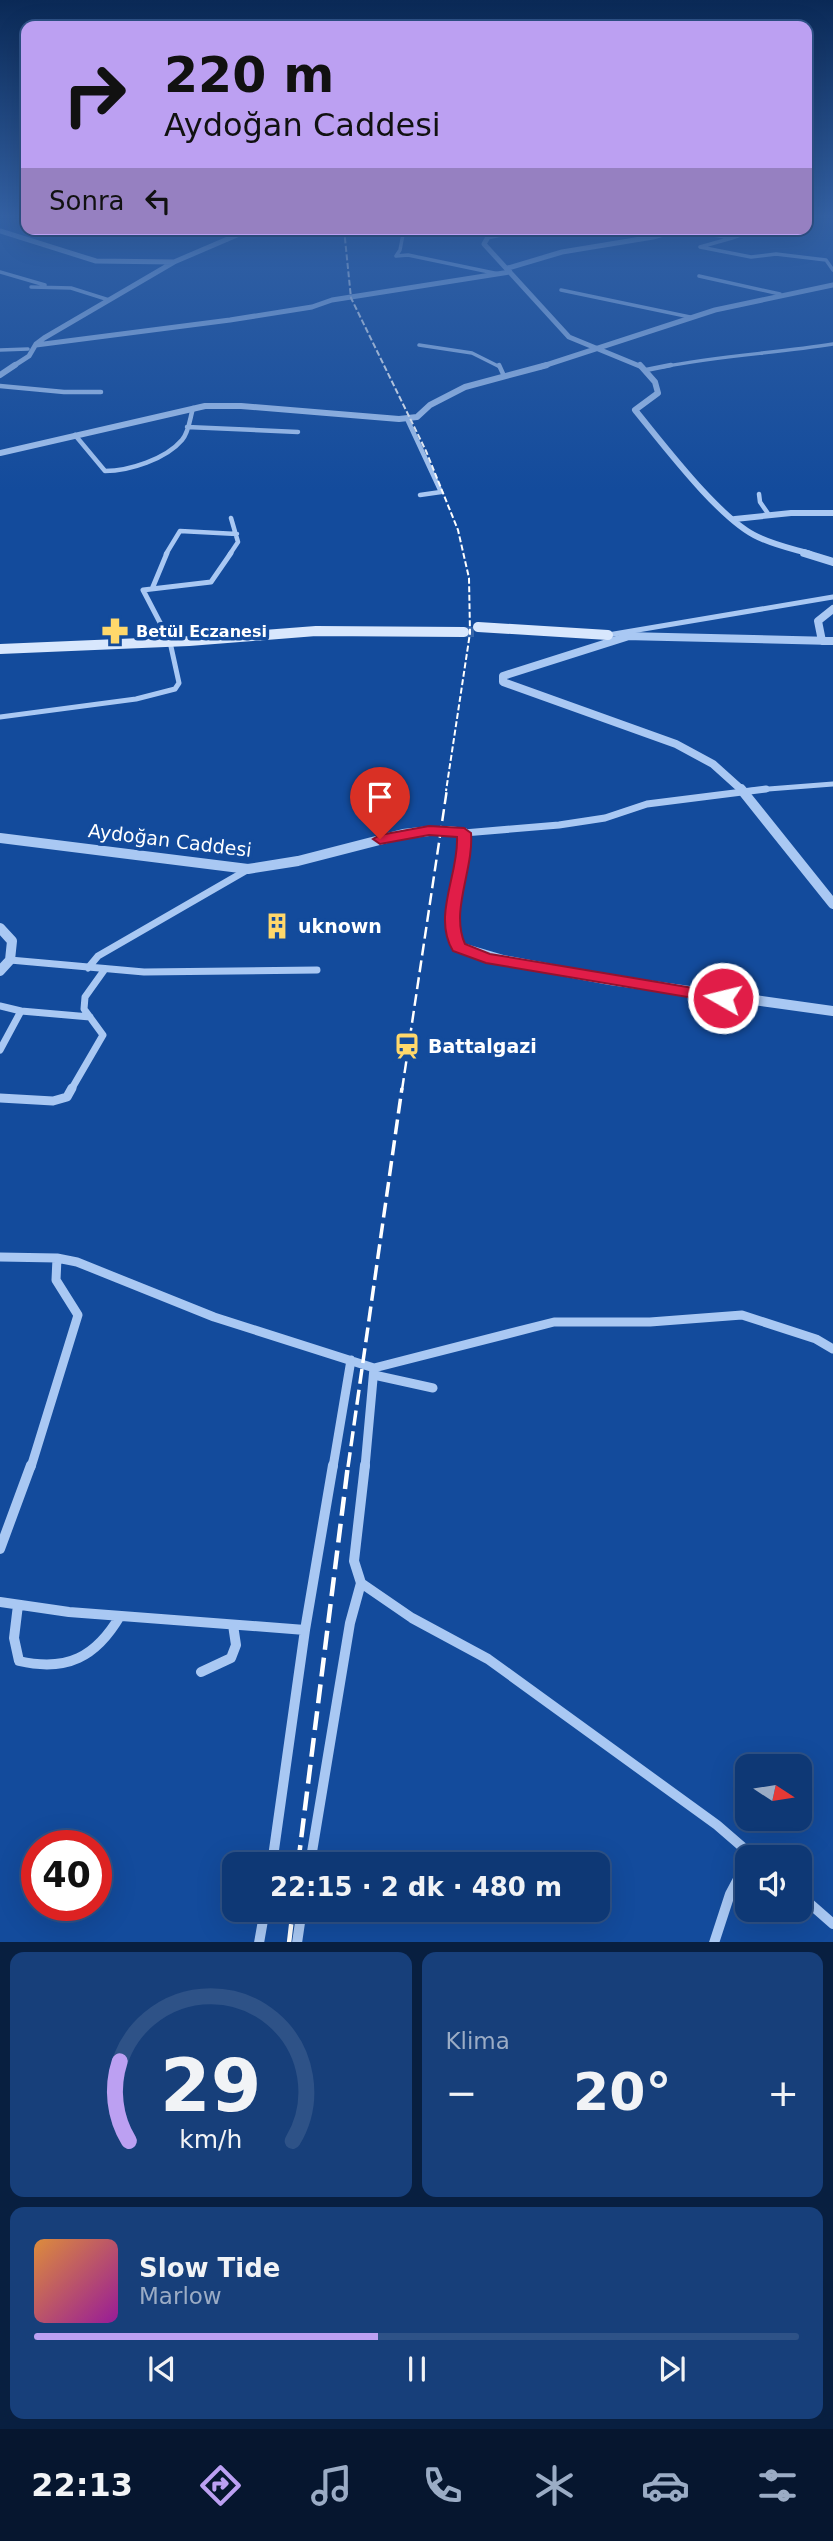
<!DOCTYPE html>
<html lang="tr">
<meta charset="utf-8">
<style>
body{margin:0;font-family:"DejaVu Sans",sans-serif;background:#173f7a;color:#f1f3f6;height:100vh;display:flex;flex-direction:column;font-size:26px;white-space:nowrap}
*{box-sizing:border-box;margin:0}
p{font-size:23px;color:#9bacc5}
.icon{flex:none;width:38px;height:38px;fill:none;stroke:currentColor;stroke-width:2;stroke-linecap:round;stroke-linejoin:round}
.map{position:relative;height:1942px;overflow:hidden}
.side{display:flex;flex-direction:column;gap:10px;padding:10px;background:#081f40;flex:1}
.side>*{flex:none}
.guide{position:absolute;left:21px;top:21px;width:791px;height:214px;border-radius:14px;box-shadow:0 7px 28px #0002,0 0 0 2px #2e5287;background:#bca0f2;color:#111;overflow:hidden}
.needle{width:46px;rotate:102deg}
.tools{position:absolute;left:735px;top:1754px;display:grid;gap:14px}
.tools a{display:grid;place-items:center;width:77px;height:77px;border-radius:14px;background:#0e3875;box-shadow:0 7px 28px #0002,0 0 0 2px #2e5287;font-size:35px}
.speed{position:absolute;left:21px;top:1830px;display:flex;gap:14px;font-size:35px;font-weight:700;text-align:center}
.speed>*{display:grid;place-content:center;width:91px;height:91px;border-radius:50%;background:#0e3875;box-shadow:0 7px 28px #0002,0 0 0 2px #2e5287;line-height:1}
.speed .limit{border:10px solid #d22;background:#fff;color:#111}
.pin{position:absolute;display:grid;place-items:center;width:60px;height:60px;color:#fff;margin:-72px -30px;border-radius:50% 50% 50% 0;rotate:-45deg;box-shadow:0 0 7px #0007}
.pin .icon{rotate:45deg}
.me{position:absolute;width:77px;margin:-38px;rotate:278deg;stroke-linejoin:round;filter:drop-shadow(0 0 5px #0008)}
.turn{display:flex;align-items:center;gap:24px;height:147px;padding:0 28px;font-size:32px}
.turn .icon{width:91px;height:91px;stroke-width:2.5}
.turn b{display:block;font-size:49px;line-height:60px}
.then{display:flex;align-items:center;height:66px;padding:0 28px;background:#0003;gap:14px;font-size:26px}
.big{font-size:52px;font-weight:600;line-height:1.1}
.side .widget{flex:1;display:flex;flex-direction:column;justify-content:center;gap:10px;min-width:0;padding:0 24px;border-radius:14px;background:#173f7a}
.side .dial{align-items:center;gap:0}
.dial svg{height:182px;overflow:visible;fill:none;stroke:#2e5287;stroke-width:7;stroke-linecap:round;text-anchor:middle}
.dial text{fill:#f1f3f6;stroke:none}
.song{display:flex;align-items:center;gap:21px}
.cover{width:84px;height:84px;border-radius:10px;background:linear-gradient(135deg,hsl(30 70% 55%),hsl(300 70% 35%))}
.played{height:7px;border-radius:4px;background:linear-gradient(90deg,#bca0f2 45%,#2e5287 45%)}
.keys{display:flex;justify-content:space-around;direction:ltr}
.heat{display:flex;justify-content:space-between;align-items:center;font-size:38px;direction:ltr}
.side .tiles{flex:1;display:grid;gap:10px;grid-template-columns:1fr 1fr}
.widget:last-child{grid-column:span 2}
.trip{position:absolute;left:222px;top:1852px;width:388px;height:70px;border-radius:14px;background:#0e3875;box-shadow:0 7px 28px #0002,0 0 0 2px #2e5287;font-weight:600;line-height:70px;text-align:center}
.tab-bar{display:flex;height:112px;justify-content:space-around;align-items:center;background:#06162f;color:#9bacc5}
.tab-bar .icon{width:49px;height:49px}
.tab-bar .selected{color:#bca0f2}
.tab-bar b{font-size:32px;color:#f1f3f6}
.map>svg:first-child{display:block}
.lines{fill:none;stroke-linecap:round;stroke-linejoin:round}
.secondary-tunnel{stroke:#3666ab;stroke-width:10;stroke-dasharray:10 4.5;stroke-linecap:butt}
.minor-far5{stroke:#a9c8f3;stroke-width:3.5}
.minor-far4{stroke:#a9c8f3;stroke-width:4.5}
.minor-far3{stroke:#a9c8f3;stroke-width:5}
.minor-far2{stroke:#a9c8f3;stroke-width:7}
.minor-far1{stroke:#a9c8f3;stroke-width:9}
.minor{stroke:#a9c8f3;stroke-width:10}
.tertiary-far3{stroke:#a9c8f3;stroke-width:5}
.tertiary-far2{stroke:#a9c8f3;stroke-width:6}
.tertiary-far1{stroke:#a9c8f3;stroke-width:8}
.tertiary{stroke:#a9c8f3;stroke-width:10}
.secondary{stroke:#d8e7fd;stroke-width:10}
.rail-far3{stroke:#fff;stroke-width:2;stroke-dasharray:6 2.5;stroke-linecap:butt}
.rail-far2{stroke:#fff;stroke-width:2.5;stroke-dasharray:12 5;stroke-linecap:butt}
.rail-far1{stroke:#fff;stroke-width:3.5;stroke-dasharray:15 6;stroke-linecap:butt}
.rail{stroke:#fff;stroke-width:4.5;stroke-dasharray:19 8;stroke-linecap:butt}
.tertiary-bridge{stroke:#a9c8f3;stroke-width:10}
.route{fill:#e11d48;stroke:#92132f;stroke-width:2}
.labels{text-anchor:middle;stroke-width:7;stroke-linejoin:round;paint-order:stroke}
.far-poi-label{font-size:16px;font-weight:bold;fill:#fff;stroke:#134b9c;text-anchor:start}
.street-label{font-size:19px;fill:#fff;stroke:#134b9c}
.poi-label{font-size:19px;font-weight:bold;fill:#fff;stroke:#134b9c;text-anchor:start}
</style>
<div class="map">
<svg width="833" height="1943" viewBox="0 0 833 1943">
<rect width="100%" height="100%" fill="#134b9c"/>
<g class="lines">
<path class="secondary-tunnel" d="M464,632H478"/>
<path class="minor-far5" d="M301,229L315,231
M479,229L503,234
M681,230L732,238L757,229
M732,238L700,247L751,257L776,254L826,260L833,270
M396,256L408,255L499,274
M396,256L400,250L404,229
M0,272L45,285
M699,276L780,294
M31,287L71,288L109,300
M561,290L690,317
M419,345L472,353L500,367
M0,350L28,349
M662,367C719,356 776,353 833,344"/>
<path class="minor-far4" d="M499,365L504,376
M646,370L671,365
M0,386L64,392H101
M410,419L408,421L441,492L420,495
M187,427L298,432
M75,435L105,471C129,471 166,459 182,440C189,432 190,418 193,408
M759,494L760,502L769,515
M166,554L180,531L237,534
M230,554L238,542L231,518"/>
<path class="minor-far3" d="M152,589L167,553
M608,635L833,597
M167,636L143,590L211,582L231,553
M0,717L136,699L175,689L179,683L170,642
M743,791L833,784"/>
<path class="minor-far2" d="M464,833L559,825L605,818L647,804L766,789
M10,960L144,972L317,970
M88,968L98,956L247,870
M0,1006L21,1011
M0,1050L21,1011L90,1017
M71,1090L103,1035L84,1009L85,997L105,969"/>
<path class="minor-far1" d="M0,1098L53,1101L67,1097L72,1088
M0,1257L57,1258L77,1262L214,1317L374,1368L365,1467
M374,1368L554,1322H650L742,1315L816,1339L833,1349
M374,1375L433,1388
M31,1467L78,1315L56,1280L57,1258
M333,1467L351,1360"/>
<path class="minor" d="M365,1465L354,1561L361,1583L412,1618L488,1659L717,1825L754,1857
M0,1549L31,1465
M0,1602L69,1612L305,1630L272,1864
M18,1605L14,1638L19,1661C67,1672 96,1657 120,1616
M305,1630L333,1465
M201,1672L231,1658L236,1645L233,1625
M310,1864L350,1623L361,1583
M800,1895L833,1924
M259,1943L265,1909
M297,1943L302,1909
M714,1943L730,1894L747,1862"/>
<path class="tertiary-far3" d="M526,229L488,237L484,244L569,337L642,367
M0,231L96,261L174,262
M508,268L562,252L653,237L681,229
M36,345L230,320L312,307L332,300L510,272
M12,367L29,356L36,344L44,338L174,262L251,229
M540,367L715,310L833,285"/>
<path class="tertiary-far2" d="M640,365L655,382L658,393L635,410C663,444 720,520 758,537C774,545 793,549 810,554
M0,375L15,365
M0,453L205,406H241L399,419L417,417L430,405L465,387L547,365
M735,519L791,513H833"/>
<path class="tertiary-far1" d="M804,553L833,562
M625,636L833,641
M629,636L503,676V682L676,744L713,764L743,791
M822,641L818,621L833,609"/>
<path class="tertiary" d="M741,789L833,904
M449,831L464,833L453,919L459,947L503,960L610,980L833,1011
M0,838L248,869L298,861L403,834L429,831
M0,928L12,941L10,960L0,971"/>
<path class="secondary" d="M478,627L608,635
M0,649L189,641L316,631L464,632"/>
<path class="rail-far3" d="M344,229L351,298L426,451L458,530L469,578L470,633L446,791"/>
<path class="rail-far2" d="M402,1090L447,789"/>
<path class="rail-far1" d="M348,1467L402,1088"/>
<path class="rail" d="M298,1864L348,1465
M289,1943L293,1909"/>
<path class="tertiary-bridge" d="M429,831H449"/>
</g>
<linearGradient id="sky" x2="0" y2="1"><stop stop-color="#0a2956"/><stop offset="0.44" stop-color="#3361a4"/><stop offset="1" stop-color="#3361a4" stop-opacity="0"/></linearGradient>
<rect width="833" height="490" fill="url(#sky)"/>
<path class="route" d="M429,826L464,828L471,833C474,869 450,911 465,944L490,954L723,993L731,998L723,1003L486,963L453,951C432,916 459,874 457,837L429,835L380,844L373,839L380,835Z"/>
<defs>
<g id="pharmacy-bare" transform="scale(2.1)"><path d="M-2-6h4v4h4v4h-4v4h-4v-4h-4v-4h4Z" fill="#ffd86b" stroke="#134b9c" stroke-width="2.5" paint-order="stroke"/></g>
<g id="building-bare" transform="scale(2.1)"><path d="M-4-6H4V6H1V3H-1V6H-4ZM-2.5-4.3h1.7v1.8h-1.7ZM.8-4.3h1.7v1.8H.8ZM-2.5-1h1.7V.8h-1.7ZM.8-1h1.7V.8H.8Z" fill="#ffd86b" stroke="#134b9c" stroke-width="2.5" paint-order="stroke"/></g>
<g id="station-bare" transform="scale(2.1)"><path d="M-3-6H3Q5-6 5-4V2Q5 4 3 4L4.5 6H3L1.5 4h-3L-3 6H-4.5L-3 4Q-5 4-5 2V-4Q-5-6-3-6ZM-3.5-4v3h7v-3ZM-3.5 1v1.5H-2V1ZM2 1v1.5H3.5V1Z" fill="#ffd86b" stroke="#134b9c" stroke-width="2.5" paint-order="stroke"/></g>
</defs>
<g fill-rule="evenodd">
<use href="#pharmacy-bare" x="115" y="631"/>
<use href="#building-bare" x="277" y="926"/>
<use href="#station-bare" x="407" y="1046"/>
</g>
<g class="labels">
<g class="far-poi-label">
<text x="136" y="637">Betül Eczanesi</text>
</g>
<g class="street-label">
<text transform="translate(170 840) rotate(7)" y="7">Aydoğan Caddesi</text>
</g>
<g class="poi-label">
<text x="298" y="933">uknown</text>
<text x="428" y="1053">Battalgazi</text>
</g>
</g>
</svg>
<div class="tools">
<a><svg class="needle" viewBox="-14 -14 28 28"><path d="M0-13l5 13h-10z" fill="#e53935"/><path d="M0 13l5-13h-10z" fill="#9bacc5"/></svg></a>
<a><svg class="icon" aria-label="sound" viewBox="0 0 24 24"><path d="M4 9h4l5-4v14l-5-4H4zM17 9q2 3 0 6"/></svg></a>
</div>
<div class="speed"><div class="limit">40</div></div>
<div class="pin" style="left:380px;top:839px;background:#d93025"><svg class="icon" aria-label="arrive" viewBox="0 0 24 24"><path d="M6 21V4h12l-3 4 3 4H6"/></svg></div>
<svg class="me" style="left:723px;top:998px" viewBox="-20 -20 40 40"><circle r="17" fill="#e11d48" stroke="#fff" stroke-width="3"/><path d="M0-11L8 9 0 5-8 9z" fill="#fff"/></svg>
<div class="trip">22:15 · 2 dk · 480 m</div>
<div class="guide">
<div class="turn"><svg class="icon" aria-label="right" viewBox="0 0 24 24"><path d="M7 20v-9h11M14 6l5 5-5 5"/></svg><div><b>220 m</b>Aydoğan Caddesi</div></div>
<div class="then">Sonra<svg class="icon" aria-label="left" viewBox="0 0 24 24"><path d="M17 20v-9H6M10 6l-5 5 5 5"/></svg></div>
</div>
</div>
<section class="side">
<div class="tiles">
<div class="widget dial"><svg viewBox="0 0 100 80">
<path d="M14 69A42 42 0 1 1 86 69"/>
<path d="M14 69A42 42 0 0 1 10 34" stroke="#bca0f2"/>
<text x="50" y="56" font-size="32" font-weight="700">29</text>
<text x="50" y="72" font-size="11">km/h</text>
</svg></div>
<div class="widget"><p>Klima</p>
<div class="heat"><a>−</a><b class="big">20°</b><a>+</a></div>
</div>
<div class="widget">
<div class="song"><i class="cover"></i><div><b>Slow Tide</b><p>Marlow</p></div></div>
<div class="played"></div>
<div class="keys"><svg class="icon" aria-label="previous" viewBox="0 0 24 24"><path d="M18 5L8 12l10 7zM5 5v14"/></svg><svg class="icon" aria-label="pause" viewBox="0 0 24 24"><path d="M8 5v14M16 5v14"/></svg><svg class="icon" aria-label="next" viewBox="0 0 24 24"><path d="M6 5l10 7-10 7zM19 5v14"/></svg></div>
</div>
</div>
</section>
<nav class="tab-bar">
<b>22:13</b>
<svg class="icon selected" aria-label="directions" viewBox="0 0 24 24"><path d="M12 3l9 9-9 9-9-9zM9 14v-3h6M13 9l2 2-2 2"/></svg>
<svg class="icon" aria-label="music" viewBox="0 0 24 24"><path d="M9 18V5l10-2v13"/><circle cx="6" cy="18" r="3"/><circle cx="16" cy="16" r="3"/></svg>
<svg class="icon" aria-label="phone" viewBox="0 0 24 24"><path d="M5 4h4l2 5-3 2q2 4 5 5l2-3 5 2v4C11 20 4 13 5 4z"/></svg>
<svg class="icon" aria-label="climate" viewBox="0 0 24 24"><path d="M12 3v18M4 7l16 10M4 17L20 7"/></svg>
<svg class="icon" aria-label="car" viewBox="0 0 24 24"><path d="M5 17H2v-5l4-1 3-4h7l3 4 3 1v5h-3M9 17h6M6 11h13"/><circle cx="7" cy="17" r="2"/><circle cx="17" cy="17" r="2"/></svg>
<svg class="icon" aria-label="filters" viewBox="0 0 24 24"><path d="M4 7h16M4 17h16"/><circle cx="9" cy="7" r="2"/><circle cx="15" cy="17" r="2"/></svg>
</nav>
